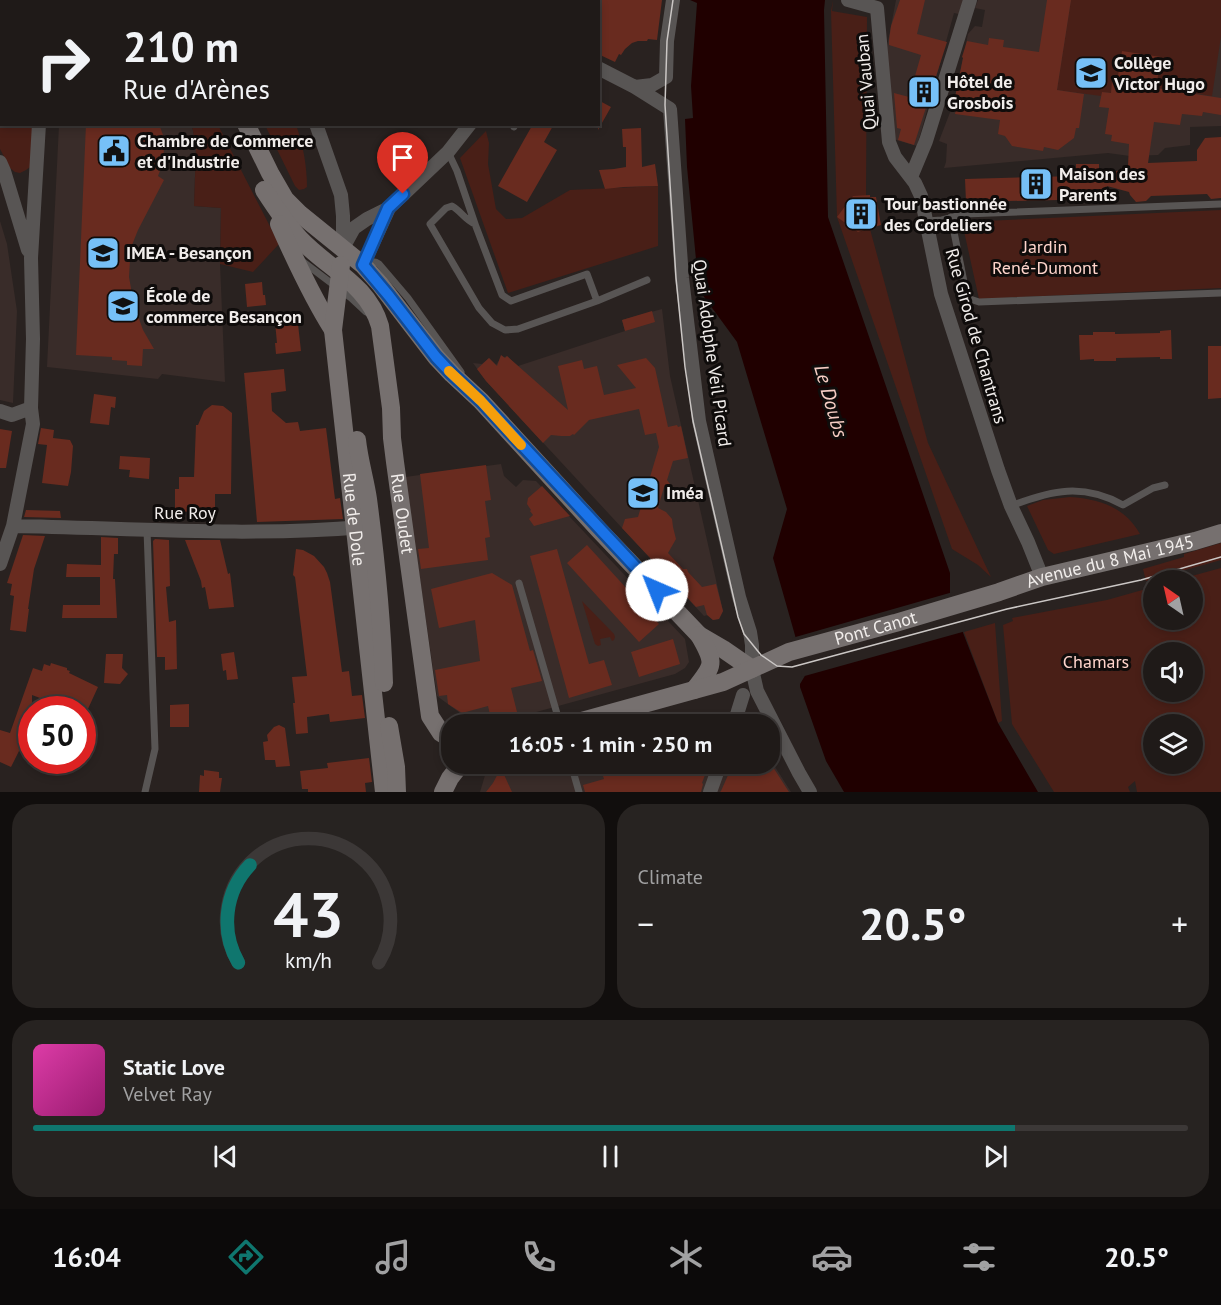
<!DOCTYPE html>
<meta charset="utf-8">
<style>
body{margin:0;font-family:"PT Sans",sans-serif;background:#272321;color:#f1f3f6;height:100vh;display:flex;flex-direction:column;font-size:22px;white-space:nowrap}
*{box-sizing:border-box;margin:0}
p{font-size:20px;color:#a1a1a2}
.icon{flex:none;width:33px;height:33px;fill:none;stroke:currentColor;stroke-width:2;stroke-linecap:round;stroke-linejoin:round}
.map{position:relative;height:792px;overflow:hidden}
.panel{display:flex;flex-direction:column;gap:12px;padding:12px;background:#110e0d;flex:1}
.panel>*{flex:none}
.guide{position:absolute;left:0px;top:0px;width:600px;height:126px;box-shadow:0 3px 9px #0003,0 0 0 2px #3c3837;background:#1f1a18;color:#f1f3f6;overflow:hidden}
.needle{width:39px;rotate:326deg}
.tools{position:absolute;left:1143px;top:570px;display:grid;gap:12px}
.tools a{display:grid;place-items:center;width:60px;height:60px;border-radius:50%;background:#1f1a18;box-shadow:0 3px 9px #0003,0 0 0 2px #3c3837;font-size:30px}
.speed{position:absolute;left:18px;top:696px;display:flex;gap:12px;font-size:30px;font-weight:700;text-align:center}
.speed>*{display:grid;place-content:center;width:78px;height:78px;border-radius:50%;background:#1f1a18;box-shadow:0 3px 9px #0003,0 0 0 2px #3c3837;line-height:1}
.speed .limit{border:9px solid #d22;background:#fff;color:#111}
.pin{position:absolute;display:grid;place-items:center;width:51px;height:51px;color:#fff;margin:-62px -26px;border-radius:50% 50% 50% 0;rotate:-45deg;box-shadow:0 0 6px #0007}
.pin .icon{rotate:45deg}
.me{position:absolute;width:66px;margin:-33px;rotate:316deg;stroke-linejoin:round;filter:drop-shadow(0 0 4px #0008)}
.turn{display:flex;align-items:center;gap:21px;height:126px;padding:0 24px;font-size:27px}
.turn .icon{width:78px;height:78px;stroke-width:2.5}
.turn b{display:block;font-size:42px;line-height:51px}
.big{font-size:45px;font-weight:800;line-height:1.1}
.panel .tile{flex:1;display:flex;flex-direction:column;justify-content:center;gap:9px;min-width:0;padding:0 21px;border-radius:24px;background:#272321}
.panel .dial{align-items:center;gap:0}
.dial svg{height:156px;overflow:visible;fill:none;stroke:#3c3837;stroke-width:7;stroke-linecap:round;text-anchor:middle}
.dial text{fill:#f1f3f6;stroke:none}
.song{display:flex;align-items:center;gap:18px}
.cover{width:72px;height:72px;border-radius:9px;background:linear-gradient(135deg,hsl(320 70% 55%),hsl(320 70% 35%))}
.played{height:6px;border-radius:3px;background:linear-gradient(90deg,#0f766e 85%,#3c3837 85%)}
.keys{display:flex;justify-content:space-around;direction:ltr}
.heat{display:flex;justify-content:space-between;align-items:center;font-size:33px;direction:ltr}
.panel .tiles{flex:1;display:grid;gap:12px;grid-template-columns:1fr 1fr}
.tile:last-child{grid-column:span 2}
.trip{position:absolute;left:441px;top:714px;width:339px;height:60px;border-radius:24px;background:#1f1a18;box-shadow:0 3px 9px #0003,0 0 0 2px #3c3837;font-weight:800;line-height:60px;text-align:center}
.tabs{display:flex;height:96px;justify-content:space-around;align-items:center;background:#0c0a0a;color:#a1a1a2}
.tabs .icon{width:42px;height:42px}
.tabs .on{color:#0f766e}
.tabs b{font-size:27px;color:#f1f3f6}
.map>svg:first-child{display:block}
.built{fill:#392c29}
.green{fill:#491f17;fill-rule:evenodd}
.water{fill:#200000}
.pier{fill:#292220}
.building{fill:#692b1f}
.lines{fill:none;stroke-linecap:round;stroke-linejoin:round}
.lane{stroke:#585554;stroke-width:7}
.street{stroke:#585554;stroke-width:14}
.secondary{stroke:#76706f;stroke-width:18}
.tram{stroke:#cbc7c5;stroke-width:1.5}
.route-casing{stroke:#114b97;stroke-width:15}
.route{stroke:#1a73e8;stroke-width:10}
.slow{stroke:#f59e0b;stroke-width:10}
.labels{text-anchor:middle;stroke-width:6;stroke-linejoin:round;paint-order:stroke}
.poi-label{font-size:18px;font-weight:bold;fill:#f1edeb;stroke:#0f0c0b;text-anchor:start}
.street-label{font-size:18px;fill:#f1edeb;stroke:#0f0c0b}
.park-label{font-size:18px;fill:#ffd5cc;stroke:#0f0c0b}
.water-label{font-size:20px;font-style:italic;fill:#f6cdc4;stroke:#0f0c0b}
</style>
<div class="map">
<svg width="1221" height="792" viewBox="0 0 1221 792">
<rect width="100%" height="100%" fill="#292220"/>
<path class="built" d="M896,0H963L959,14L954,13L917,146L893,139L887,47Z
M978,0H1221V126L1190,127V145L1165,148L1158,155L1130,156L1108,153L944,168L946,162L947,144L939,141L954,102L968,34L975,26L982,27L985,10L975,8Z
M59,125H192L196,148L194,206L221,208L220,264L225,382L162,374L158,379L47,367Z
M0,221L7,244L17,311L13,403L0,400Z
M662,309L670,376L723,611L719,619L713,620L708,615L704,616L622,528L486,381L473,363L482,364L489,358L496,365L500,359L507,356L518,366L625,331L622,320Z
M501,464L504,476L516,487L523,480L536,481L685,639L689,662L685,668L675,674L492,724H475L437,696L405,477Z
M695,712L714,713L730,718L740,724H652Z
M770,759L791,792H480L486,772L515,764H770Z"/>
<path class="green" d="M833,0L832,11L867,17L866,196L858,232L870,229L928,443L991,577L978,565L952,549L837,217L831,11Z
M1071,0H1221V36L1212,96L1113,81L1111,93L1102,92L1101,96L1057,90Z
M1,56L2,124L35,125L32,161L30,167L26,170L20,173L15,172L10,168L0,149V57Z
M192,125H218L279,244L253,272L220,264L221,208L194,206L196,148Z
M265,125H296C303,144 307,166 307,187L304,189L299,190L295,186Z
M486,131L489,143L488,164L496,209L506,219L522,218L570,190L658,186V246L508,293L460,158Z
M1221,210V288L979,299L962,222Z
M1070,497C1099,499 1125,507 1140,534L1054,554L1048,550L1027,506L1043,500Z
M1221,543V560L1146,581L1143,569L1184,557V554Z
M1221,568V792H1137L1135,781L1128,787L1130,792H1054L1012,724L1003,625L1013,621L1012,618L1107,600L1153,587L1154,620H1192V580H1177ZM1192,652V692H1154V652ZM1154,724H1192V764H1154Z
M582,601L614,634L615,637L614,640L612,641L610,637L600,639L601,645L598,646L595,644Z
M995,623L1002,721L998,723L964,632Z"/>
<path class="water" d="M690,0H825L824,10L828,217L950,573V599L998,723L1038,792H844L826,761L800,687V684L806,674L773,558L787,509L737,342L699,290L687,167L685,119L693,118L691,86L697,3Z"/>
<path class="pier" d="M953,592V598L966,631L801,677L802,674L792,638Z"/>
<path class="building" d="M598,0H662L657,40L648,39L647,41H638L632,43L625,49L621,55L619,54L615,62L598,54Z
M900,0H925L917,34L947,42L914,145L898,140L901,129L897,128L894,93L909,97L921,55L889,45V40L891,26Z
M1047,0H1071L1057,90L1084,94L1079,128H1076L1074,138L1058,150L1044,147L1043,151L1012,146L1005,136L998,134L1000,120L955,114L957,103L954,102L963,58L962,57L967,41L988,45L989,38L1004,40L1003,47L1039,52Z
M1122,51L1161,57L1156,88L1221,98V115L1203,112L1202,116L1182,114L1180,125L1154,122L1148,163L1197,161V150L1205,138L1221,137V198L1211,199L1207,194L1151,196L1146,201L1136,202L1130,195L1129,192L1107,186V190H1100V199L966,202L965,179L1076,176V164H1099V179L1128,166L1129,144L1111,141L1112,135L1105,134L1109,108L1099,107L1102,92L1111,93L1112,81L1117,82Z
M598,100L611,107L598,130Z
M86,124H159L163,135L164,148L163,163L158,176L164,180L138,230L132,245L130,260L129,277L134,305L143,330L154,349H143L142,366L127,365V361L112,360V357L76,355Z
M533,124H554L544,142L557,150L527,202L498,186Z
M641,128L642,167L655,164L658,186L624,187L605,189L599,170L614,169L626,167V147H623L622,129Z
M870,195V197H876L881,225L858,232L837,217L853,196Z
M262,282L263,295H265L266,305L247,307L245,284Z
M652,311L655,322L625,331L622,320Z
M289,320L290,325L298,324L301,351L276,354L275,343H277L275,322Z
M1171,330L1172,359H1160V357L1116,358V361H1094V359L1080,360L1079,335H1093V332H1115V334L1160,333V331Z
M1208,346H1221V398L1208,399Z
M501,355L505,358L507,356L568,410L558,366L582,360L584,369L597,366L604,395L636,388L617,365L646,358L655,368L668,427L677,425L678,427L681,426L688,458L673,461L667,480L670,484L664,487L658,508L666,512L672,519L673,527L676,539L668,553L683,569H687L688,572L702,587L716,584L723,611L719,619L713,620L707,615L704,605L696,607L622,528L625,519L638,517L659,447L656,433L645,435L639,409L589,420L574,435L573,434L570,436H561L551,435L543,443L486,381L477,369L489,358L497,366Z
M284,369L286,391L271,393L272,411L286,423L298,422L300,431L326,428L335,499L340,498L343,519L257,522L244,373Z
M94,394L116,397L115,408L111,407L109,425L90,423Z
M212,405L223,406L232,413L231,494H215V511L175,512V489H179V477H194L196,425H198L204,411Z
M41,428L54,430L53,438L70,440L73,446L71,472L68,486L42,483L47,445L38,444Z
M0,429L12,431L6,468H0Z
M120,456L150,458L149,479L129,477L130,470L119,469Z
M486,465L491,500L485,501L490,537L485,538L488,560L421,569L418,549L429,548L420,474Z
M542,486L570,516L534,526L529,519L533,515L530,511L531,510L527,504L528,498Z
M26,510L60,511L61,518L24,517Z
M23,535L45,536L34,569L28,609H29L26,632L10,630L14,596L10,595L12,584L7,583Z
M101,537L118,538V554H114L113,579H115L117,618H62L63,605H100V577H66L67,564L101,565Z
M155,539L169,540L170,586L166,587L169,622L176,620L177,669L165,670V657H157L153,541Z
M185,540H220L228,574L230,573L234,607L209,609L205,587L202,588L201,581Z
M587,545L659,624L639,642L567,563Z
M296,549L303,550L314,556L324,567L327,573L330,582L342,672L349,671L352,696L362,695L365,718L330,722L329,714L307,717L308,733L296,734L293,703H295L292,677L307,676L295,577L293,575Z
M557,549L589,664L604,660L612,685L569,698L530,556Z
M492,573L512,585L530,651L533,650L542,681L511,688L518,716L492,723L488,706L462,713L448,704L447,695L439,696L435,670L480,661L475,620L439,628L431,589Z
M673,639L680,664L639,677L631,652Z
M234,652L238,679L227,680L226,670L223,671L221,654Z
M106,654H123L122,668L128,674L120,684L104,683Z
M51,663L67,668V670L70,671L69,673L98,687L87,711L59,698L56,704L32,695V756L19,751L11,767L0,762V730L10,733L33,668L42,671L44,664L50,666Z
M189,704V727H170V705Z
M279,725L285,728L290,766L276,767L275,760H265L263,742L268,741L267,735L274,727Z
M369,758L372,782L365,783L366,792H308V789H302L300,771L328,768L327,763Z
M577,764L583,785L604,779L599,764H624L627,773L645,769H662L660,764H709L702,783L703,784L701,792H585Z
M733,764H771L789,792H720L721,791Z
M501,768L512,792H486L493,783Z
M204,770L219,772V778H222L220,792H199L200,775L204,776Z"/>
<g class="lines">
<path class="lane" d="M514,127L515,124
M448,152L457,171L475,224L502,295L511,301L587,274L597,301
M951,217L966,292L970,299L979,302L1221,293
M926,221L942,220L965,214L1221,204
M475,224C465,220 461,211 452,206L446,208L430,224L479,308L492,323L505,330L518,329L597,301L647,280
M302,261L351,298L366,312
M366,264C371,262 374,260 379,264L408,298L461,372
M1011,506C1052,490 1083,483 1123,505L1153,488L1165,485
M519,583L560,724
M571,764L579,792
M145,792L155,749L147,530"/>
<path class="street" d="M273,0V2
M848,0L877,8L889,142L895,157L915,183L921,196L941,294L998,470L1011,506L1028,542L1042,577
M36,2L37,0
M533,2V0
M0,46L2,44
M598,68L635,87L670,109L682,278L699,421L739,597L750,632L752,645V669L757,691L799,773L810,792
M635,87L652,85L666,77L667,41L673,0
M316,124L341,195L343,216V243
M0,162L4,171L28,250
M911,177L926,141L970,0
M343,248L354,228L367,219L389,208L448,152L470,124
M363,265L389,208
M0,411L12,415L31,408
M13,526C129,528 246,537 363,527
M0,564L13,526L33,424L31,408L33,339L31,258L39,124
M734,724L743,695
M710,792L720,764"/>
<g class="secondary">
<path d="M171,0L172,2"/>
<path d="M185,0V2"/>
<path d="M246,124L270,173L285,199L300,214L363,265L380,284L436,357L452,374L481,401L599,530L699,635L723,649L752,669"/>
<path id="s1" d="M264,190C275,207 286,224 300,239C328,269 368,284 380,326L391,408L392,438L395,462L430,716L441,733L452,740"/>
<path d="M279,224C295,260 312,297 333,330"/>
<path id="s2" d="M341,265L333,330L384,792"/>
<path d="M357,440C359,460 365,479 368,499C376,560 382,622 384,683"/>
<path d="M694,690C714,665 716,664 699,635"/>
<path id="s3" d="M571,724L723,682L789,652L895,623L999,592L1042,577L1195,541L1221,533"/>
<path d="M389,726L396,767L397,792"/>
<path d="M443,792L450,778L461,764"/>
</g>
<path class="tram" d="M673,0L667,41L665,105L676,278L685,367L693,421L738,617L744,634L761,655L777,666L792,667L1007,609L1141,580L1221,557"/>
</g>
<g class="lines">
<g class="route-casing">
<path id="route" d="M403,194L388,208L363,265L389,296L436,357L452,374L481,401L657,590"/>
</g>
<use href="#route" class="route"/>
<path class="slow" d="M449,371L481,401L521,445"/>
</g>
<defs>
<g id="school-square" transform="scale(1.725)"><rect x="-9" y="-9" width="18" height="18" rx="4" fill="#76c0f7" stroke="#0f0c0b"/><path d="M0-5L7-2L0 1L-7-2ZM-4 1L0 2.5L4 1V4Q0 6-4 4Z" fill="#111"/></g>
<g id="building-square" transform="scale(1.725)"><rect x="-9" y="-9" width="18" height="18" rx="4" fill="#76c0f7" stroke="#0f0c0b"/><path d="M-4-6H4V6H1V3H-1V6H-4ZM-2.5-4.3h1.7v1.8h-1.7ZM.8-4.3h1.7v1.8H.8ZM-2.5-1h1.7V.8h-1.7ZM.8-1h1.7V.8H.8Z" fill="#111"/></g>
<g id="civic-square" transform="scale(1.725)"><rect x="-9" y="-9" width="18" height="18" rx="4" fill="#76c0f7" stroke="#0f0c0b"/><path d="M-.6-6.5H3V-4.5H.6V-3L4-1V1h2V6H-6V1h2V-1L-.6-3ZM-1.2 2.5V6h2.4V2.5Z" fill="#111"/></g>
<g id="university-square" transform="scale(1.725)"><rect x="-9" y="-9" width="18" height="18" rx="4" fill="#76c0f7" stroke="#0f0c0b"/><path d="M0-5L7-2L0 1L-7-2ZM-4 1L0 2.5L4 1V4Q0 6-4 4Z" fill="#111"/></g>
</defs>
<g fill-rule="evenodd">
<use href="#school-square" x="1091" y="73"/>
<use href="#building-square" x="924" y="92"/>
<use href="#civic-square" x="114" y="151"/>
<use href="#building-square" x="1036" y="184"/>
<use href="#building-square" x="861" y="214"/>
<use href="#university-square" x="103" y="253"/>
<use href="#university-square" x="123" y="306"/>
<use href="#university-square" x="643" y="493"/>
</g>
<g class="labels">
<g class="poi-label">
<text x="1114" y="69">Collège<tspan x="1114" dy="21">Victor Hugo</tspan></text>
<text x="947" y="88">Hôtel de<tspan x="947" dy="21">Grosbois</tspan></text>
<text x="137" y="147">Chambre de Commerce<tspan x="137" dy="21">et d'Industrie</tspan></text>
<text x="1059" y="180">Maison des<tspan x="1059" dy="21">Parents</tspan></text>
<text x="884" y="210">Tour bastionnée<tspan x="884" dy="21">des Cordeliers</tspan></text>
<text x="126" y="259">IMEA - Besançon</text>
<text x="146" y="302">École de<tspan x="146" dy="21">commerce Besançon</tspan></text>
<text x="666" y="499">Iméa</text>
</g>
<g class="street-label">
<text transform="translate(866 82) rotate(-95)" y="6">Quai Vauban</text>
<text transform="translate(976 336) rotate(74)" y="6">Rue Girod de Chantrans</text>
<text transform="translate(712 353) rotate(82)" y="6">Quai Adolphe Veil Picard</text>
<text x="185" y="519">Rue Roy</text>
<text dy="6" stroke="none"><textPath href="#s1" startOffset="370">Rue Oudet</textPath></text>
<text dy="6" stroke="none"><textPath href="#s2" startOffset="256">Rue de Dole</textPath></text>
<text dy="6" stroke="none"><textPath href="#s3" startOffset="564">Avenue du 8 Mai 1945</textPath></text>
<text dy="6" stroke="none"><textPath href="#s3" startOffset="320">Pont Canot</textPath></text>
</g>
<g class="park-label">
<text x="1045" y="253">Jardin<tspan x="1045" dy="21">René-Dumont</tspan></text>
<text x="1096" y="668">Chamars</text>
</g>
<g class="water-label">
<text transform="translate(831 401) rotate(74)" y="7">Le Doubs</text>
</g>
</g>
</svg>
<div class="tools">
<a><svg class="needle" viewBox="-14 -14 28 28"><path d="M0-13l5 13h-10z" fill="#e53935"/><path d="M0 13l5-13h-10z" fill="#a1a1a2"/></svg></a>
<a><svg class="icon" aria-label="sound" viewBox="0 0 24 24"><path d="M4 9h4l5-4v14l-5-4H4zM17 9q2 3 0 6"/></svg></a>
<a><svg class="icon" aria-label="layers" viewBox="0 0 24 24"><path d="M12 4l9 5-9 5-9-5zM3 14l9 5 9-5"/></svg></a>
</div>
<div class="speed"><div class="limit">50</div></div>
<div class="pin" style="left:403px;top:194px;background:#d93025"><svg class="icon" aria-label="arrive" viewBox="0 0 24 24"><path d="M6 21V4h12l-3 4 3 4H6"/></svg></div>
<svg class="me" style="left:657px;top:590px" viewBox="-20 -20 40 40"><circle r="19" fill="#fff"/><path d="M0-13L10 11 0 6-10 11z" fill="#1a73e8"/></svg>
<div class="trip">16:05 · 1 min · 250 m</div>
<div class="guide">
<div class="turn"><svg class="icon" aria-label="right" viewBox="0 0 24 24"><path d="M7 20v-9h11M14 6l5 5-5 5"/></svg><div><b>210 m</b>Rue d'Arènes</div></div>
</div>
</div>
<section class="panel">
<div class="tiles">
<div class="tile dial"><svg viewBox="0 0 100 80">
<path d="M14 69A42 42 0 1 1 86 69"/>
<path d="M14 69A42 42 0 0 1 20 19" stroke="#0f766e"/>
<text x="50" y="56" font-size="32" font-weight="700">43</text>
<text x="50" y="72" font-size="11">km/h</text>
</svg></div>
<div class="tile"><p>Climate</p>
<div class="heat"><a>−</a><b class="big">20.5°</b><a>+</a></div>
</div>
<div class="tile">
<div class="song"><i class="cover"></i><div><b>Static Love</b><p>Velvet Ray</p></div></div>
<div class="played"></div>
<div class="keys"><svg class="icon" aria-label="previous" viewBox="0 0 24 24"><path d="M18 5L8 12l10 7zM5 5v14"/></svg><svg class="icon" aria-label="pause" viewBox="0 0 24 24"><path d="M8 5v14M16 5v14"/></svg><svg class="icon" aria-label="next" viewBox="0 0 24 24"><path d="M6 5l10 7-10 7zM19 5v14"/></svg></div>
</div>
</div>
</section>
<nav class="tabs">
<b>16:04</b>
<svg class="icon on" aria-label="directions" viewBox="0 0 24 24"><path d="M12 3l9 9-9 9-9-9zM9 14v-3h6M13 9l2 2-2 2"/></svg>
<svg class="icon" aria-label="music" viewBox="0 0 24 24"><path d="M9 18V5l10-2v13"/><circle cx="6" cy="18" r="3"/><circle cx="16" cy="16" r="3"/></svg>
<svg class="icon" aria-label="phone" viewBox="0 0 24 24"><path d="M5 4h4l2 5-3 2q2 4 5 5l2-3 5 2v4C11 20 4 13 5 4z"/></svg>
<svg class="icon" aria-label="climate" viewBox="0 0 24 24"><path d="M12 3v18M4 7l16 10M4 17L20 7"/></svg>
<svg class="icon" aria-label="car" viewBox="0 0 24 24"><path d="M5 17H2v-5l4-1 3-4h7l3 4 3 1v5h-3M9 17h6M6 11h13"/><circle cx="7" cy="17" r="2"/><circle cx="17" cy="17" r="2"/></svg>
<svg class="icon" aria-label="filters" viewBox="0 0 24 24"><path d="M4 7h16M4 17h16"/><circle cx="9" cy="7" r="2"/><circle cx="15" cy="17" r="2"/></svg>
<b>20.5°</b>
</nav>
